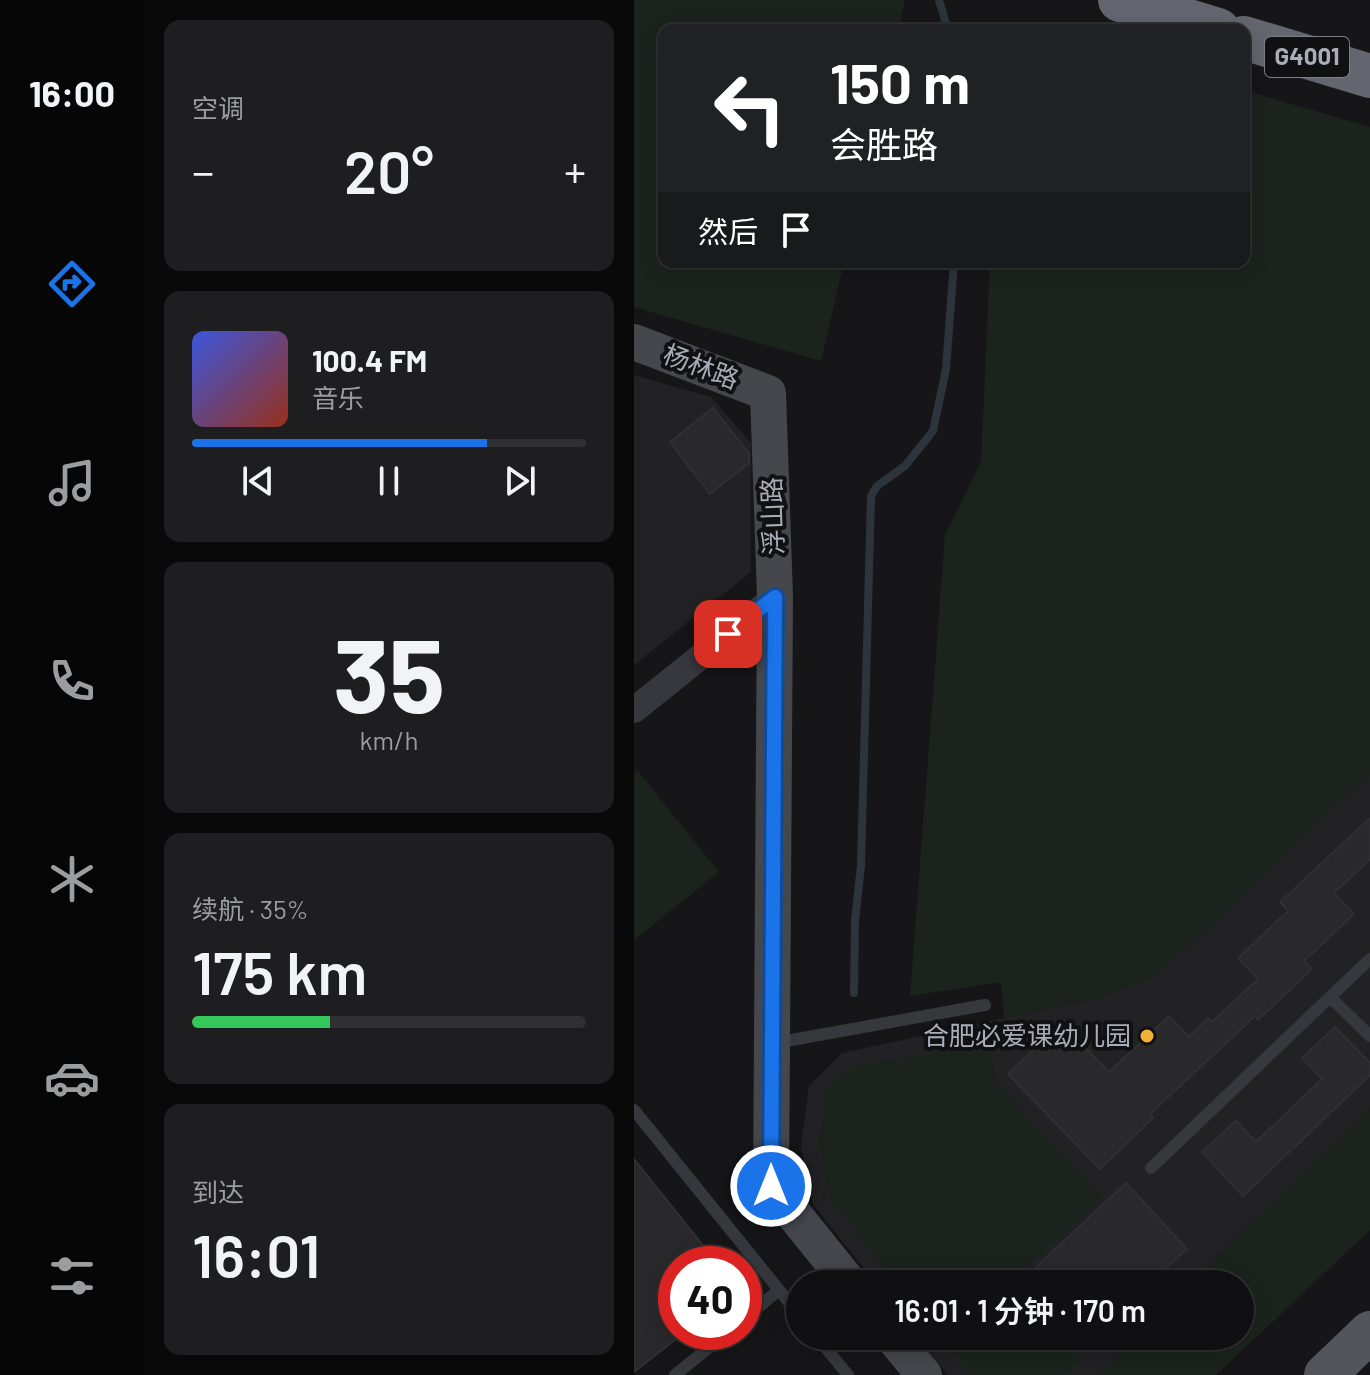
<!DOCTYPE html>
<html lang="zh">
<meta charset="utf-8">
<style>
body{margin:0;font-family:Barlow,"Noto Sans SC",sans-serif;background:#1e1e20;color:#f1f3f6;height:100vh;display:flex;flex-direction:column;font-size:30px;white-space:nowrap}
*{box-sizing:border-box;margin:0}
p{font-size:26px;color:#9c9d9f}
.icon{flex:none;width:44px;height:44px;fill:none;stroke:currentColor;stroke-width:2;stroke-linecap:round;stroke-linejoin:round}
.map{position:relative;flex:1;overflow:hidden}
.drawer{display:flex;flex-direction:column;gap:20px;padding:20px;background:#09090a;width:490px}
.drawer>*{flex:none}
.guide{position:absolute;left:24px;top:24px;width:592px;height:244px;border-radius:16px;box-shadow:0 4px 20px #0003,0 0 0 2px #303032;background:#202124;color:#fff;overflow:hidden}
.speed{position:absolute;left:24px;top:1246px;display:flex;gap:16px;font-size:40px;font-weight:700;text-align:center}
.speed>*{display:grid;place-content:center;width:104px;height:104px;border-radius:50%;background:#101012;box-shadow:0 4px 20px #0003,0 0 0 2px #303032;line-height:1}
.speed .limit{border:12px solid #d22;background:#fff;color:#111}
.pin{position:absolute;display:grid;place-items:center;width:68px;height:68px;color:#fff;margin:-34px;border-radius:16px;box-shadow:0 4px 12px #0006}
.me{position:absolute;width:88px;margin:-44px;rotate:0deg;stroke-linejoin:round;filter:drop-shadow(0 0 6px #0008)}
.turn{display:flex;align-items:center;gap:28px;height:168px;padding:0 40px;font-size:36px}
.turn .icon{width:104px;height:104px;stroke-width:2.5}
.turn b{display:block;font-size:56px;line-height:68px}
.then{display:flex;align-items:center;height:76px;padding:0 40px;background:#0003;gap:16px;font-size:30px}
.big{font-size:60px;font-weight:600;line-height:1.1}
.drawer .card{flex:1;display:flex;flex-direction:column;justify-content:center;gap:12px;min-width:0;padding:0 28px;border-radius:16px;background:#1e1e20}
.drawer .dial{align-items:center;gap:0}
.dial b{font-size:104px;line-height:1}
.song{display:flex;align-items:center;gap:24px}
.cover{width:96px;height:96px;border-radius:12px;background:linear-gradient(135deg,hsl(230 70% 55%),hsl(10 70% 35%))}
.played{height:8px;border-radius:4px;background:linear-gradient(90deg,#1a73e8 75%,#303032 75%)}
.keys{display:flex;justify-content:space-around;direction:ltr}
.heat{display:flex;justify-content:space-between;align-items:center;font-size:44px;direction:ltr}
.charge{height:12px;border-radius:6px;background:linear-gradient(90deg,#34c759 35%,#303032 0)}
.trip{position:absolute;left:152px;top:1270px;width:468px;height:80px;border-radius:40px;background:#101012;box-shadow:0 4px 20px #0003,0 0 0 2px #303032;font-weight:600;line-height:80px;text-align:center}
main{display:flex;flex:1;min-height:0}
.menu{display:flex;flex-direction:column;width:144px;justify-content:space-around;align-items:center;background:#060607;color:#9c9d9f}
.menu .icon{width:56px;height:56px}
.menu .current{color:#1a73e8}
.menu b{font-size:36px;color:#f1f3f6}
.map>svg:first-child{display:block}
.built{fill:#222225}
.green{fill:#1c231d}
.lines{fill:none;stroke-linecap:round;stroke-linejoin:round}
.stream{stroke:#2c353c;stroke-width:8}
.building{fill:#29292c;stroke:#303034;stroke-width:2}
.lane{stroke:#37383d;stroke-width:12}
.street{stroke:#37383d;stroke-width:26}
.secondary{stroke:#45474d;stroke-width:36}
.primary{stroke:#53555c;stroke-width:42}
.highway{stroke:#63666e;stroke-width:44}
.route-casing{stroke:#114b97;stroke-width:20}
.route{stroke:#1a73e8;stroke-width:14}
.poi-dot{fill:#f2b134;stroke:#111113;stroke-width:3}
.labels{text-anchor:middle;stroke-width:8;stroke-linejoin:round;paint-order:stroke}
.shield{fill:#111113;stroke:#7b7e86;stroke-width:2}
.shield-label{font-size:24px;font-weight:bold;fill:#a8adb8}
.street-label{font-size:26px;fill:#a8adb8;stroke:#111113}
.poi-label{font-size:26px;fill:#a8adb8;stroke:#111113;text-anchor:end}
</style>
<main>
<nav class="menu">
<b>16:00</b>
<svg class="icon current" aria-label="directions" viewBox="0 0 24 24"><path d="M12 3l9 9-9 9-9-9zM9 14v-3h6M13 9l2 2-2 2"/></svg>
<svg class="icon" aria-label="music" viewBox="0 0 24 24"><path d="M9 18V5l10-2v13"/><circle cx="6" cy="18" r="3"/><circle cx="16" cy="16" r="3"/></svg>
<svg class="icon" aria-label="phone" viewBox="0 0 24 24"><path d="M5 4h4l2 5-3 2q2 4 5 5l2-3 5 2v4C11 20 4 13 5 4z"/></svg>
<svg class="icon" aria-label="climate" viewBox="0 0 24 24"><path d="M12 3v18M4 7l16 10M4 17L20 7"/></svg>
<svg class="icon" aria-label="car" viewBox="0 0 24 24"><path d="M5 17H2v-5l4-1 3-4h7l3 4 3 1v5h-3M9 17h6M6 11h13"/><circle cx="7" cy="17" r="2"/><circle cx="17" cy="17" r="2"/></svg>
<svg class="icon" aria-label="filters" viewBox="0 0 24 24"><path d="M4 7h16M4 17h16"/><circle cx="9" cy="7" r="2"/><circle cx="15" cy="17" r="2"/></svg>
</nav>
<section class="drawer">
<div class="card"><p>空调</p>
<div class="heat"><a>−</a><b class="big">20°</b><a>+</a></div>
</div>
<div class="card">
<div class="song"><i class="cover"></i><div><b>100.4 FM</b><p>音乐</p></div></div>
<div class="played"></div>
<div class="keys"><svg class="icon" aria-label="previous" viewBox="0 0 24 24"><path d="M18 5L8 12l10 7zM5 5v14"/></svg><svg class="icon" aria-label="pause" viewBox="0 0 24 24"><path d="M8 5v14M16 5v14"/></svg><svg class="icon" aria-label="next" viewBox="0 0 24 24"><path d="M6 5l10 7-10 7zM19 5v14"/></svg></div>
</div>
<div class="card dial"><b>35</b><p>km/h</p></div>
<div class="card"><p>续航 · 35%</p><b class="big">175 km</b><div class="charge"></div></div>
<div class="card"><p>到达</p><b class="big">16:01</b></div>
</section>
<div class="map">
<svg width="736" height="1375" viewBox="0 0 736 1375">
<rect width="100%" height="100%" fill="#161618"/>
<path class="built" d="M0,375L77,397L117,443V572L0,665Z
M736,773V1108L555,1284H242L179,1204L167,1147L175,1086L208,1053L463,998L548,952Z
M283,1336H502L462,1375H314Z"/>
<path class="green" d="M0,0H271L264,30H30V262H210L187,361L0,307Z
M610,90L736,127V773L548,952L513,981L463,998L370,1018L367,982L276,996L311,535L347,462L356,262H610Z
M3,770L85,872L0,940V773Z
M356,1043L363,1084L468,1197L376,1283V1284H264L195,1197L185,1144L191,1092L215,1067Z
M736,1108V1230L582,1375H462L502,1336H606V1284H555Z
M305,1336H425L448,1360L432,1375H336Z"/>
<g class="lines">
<path class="stream" d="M305,0L314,30
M220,993L221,921L227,865L237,496L243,486L271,466L299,431L312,369L320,262"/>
</g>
<path class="building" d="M79,408L115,453V463L76,494L36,442Z
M736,818V859L700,893L720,914L670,961L678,969L624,1020L621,1016L516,1114L519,1118L466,1169L374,1074L428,1023L475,1072L535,1016L555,1037L574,1018L578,1022L624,979L604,958L654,911L646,902Z
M701,1027L736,1063V1075L609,1196L568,1152L602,1121L622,1142L688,1079L668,1058Z
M0,1159L84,1264H42V1339L0,1372Z
M492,1183L553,1249L515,1284H384Z"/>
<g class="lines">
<path class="lane" d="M696,997L736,959
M141,1043L351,1005
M0,1110L166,1316
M517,1168L696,997L736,1036
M110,1319L145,1290
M182,1336L214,1375
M41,1375L94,1332"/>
<path class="street" d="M0,710L141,597"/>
<path class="secondary" d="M0,342L134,393L141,597L137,1186L216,1284
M258,1336L290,1375"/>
<path class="primary" d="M691,1375L736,1332"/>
<path class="highway" d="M486,0L584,30
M610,38L736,76"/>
</g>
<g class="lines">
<g class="route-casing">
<path id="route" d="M94,634L141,597L137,1186"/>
</g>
<use href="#route" class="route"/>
</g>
<circle class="poi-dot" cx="513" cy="1036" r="8"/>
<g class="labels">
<rect class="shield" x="631" y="37" width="84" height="40" rx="6"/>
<g class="shield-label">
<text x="673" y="65">G4001</text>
</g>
<g class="street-label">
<text transform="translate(67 367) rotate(21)" y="9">杨林路</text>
<text transform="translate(139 516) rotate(-92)" y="9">浮山路</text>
</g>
<g class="poi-label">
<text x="497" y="1045">合肥必爱课幼儿园</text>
</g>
</g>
</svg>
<div class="speed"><div class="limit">40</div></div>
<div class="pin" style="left:94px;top:634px;background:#d93025"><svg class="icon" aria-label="arrive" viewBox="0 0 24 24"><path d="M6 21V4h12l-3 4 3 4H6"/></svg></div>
<svg class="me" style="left:137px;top:1186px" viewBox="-20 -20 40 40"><circle r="17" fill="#1a73e8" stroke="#fff" stroke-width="3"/><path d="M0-11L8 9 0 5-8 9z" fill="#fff"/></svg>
<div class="trip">16:01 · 1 分钟 · 170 m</div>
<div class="guide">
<div class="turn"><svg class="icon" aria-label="left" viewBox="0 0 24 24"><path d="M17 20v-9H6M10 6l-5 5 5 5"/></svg><div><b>150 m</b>会胜路</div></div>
<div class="then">然后<svg class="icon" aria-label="arrive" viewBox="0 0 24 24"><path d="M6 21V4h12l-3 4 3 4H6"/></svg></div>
</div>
</div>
</main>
